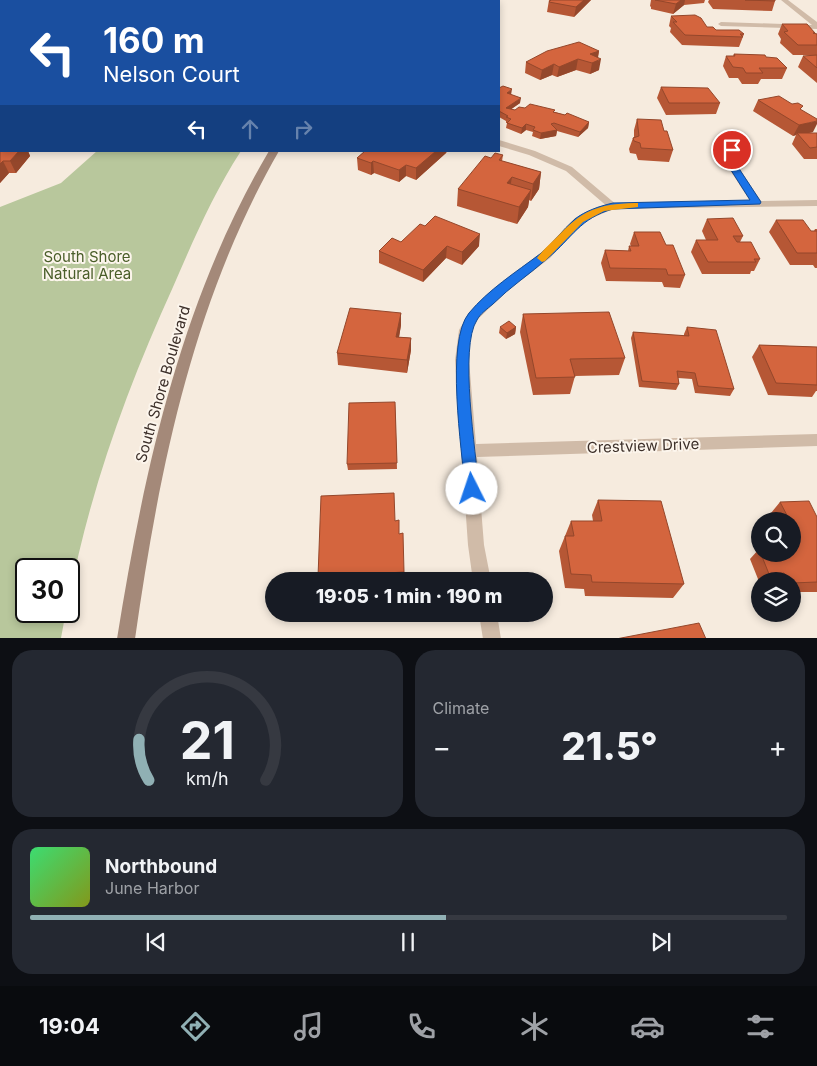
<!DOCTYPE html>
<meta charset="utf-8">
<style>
body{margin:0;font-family:Inter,sans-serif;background:#242831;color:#f1f3f6;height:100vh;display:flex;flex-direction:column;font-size:19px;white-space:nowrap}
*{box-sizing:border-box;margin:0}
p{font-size:16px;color:#9ea1a6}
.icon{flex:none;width:28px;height:28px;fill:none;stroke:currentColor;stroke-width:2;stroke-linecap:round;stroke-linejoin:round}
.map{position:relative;height:638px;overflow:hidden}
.sheet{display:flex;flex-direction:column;gap:12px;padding:12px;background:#0d0f14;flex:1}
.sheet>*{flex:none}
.guide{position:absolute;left:0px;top:0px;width:500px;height:152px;box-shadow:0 2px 8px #0003;background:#1a4fa0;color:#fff;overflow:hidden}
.tools{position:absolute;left:751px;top:512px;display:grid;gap:10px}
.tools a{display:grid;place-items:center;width:50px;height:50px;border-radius:50%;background:#171b24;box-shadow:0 2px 8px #0003;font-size:25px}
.speed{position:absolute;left:15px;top:558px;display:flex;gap:10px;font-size:25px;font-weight:700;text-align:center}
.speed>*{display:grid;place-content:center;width:65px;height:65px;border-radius:50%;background:#171b24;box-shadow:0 2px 8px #0003;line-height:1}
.speed .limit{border:2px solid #111;border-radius:8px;background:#fff;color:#111}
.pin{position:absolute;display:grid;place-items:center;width:42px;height:42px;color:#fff;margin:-21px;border:2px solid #fff;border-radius:50%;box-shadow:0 1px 5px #0007}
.me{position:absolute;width:55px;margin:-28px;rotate:356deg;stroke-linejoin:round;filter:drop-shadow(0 0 4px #0008)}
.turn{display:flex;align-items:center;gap:18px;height:105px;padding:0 20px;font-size:22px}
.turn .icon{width:65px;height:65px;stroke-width:2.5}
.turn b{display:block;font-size:35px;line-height:42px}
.lanes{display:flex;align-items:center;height:48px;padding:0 20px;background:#0003;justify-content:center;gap:25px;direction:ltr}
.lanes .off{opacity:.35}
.big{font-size:38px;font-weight:800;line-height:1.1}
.sheet .widget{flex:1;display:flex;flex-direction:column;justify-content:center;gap:8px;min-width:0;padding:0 18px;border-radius:20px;background:#242831}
.sheet .dial{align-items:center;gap:0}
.dial svg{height:130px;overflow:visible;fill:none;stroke:#363941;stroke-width:7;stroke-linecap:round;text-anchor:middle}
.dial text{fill:#f1f3f6;stroke:none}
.song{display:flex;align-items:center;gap:15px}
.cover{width:60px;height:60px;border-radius:8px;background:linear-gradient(135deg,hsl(140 70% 55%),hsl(70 70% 35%))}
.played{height:5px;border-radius:2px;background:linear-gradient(90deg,#90b0b4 55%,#363941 55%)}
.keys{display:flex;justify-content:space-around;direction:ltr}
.heat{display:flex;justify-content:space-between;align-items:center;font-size:28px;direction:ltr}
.sheet .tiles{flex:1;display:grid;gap:12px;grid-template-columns:1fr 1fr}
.widget:last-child{grid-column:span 2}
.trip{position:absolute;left:265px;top:572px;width:288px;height:50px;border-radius:25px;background:#171b24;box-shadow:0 2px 8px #0003;font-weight:800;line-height:50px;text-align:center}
.dock{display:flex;height:80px;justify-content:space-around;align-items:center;background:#090b0e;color:#9ea1a6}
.dock .icon{width:35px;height:35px}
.dock .current{color:#90b0b4}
.dock b{font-size:22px;color:#f1f3f6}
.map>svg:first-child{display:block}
.green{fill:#b8c79c}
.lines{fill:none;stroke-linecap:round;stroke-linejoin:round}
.lane{fill:#d0bba8;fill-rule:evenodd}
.street{fill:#d0bba8;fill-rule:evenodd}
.secondary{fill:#a48979;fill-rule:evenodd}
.wall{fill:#b65735}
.shaded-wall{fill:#94472b}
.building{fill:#d4653e;stroke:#94472b}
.route{fill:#1a73e8;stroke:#114b97}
.slow{fill:#f59e0b}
.labels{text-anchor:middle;stroke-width:4;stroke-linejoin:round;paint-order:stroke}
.park-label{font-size:15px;fill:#4a5e29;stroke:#fcf5ec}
.street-label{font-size:15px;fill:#3c2f29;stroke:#fcf5ec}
</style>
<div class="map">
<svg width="817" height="639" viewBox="0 0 817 639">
<rect width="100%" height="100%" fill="#f6ebde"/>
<path class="green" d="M97,151H241C213,194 193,241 173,287C127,388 90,490 69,599V569H26V611H66L61,638H0V207L61,183Z"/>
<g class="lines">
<path class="lane" d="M499,140L535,151L572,167L618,206L613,209L609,208L566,171L529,155L499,146Z"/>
<path class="street" d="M781,0H788L817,22V29L721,26L718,24L721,22L812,25Z
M0,93H1V98H0Z
M1,122V128L0,129V123Z
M732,147L737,150L738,167L761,201L817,200V206L613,209L583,222L550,258L507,291L478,319L471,330L469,360L476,444L817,434V446L477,457L484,545L491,581H473L468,545L455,360L459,330L469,313L499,285L542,252L575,218L597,207L613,203L750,201L728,167L727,150Z
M479,614H497L501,639H483Z"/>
<path class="secondary" d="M269,151H279C193,300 159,470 135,639H117C144,470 181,300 269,151Z"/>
</g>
<path class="wall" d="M218,0H252L251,1H198H218Z
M549,0H591L574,17L547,12Z
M651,0H705L704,3L684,5L673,14L651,9V7L650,6Z
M709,0H775V1L772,11L713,9L708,2Z
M671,16L716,30L744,34L739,47L682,45L670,32L671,28L669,26Z
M782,24L817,34V83L798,67L803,56L815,55H793L780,43L781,39L778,34Z
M0,45H1V63H0Z
M599,51L598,58L599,70L590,74L576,70L557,77L552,75L540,80L525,73L526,62Z
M734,54L766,57L787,68L782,79H761L758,84H742L738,78H729L723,66L726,56H733Z
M661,87L720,103L716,114L666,115L657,98Z
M499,88L511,95L520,103L511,109L515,110L525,108L555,112L589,122L588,128L578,137L557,131L556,136L540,139L532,136L533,132L526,130L521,134L506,128L507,123H506V121L499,117Z
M758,100L801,110L813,132L809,133H817V159H804L792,144L796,135L793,136L753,111Z
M637,119L664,131L673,150L669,162L638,160L636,154L630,153L629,149L633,138L634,137V130Z
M0,144L1,151H28L30,156L16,173H9L0,183Z
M365,151H447L446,153L416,180L406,176L399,182L374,173L371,175L358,170L357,158Z
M503,155L502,161L541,172L539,189L531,201L529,200L528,207L517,224L457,206L458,189Z
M707,219L743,236L740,242L760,259L754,271H751L750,274H702L691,252L696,240H706L702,231Z
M776,220L811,231H814L815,229H817V268H815L813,265H790L769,232Z
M634,232L666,245L685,275L680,288L664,287L662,282L606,281L601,263L605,250L628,251L629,246H631L630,244Z
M401,242L479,246L462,265L446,258L423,282L379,263V251Z
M401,313V325L399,337L411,338V350L407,373L338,365L337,353Z
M523,314L625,358L619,375L575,376L570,394L533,395L520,332Z
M500,327H516L515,334L506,339L499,333Z
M687,327L734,389L730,396L695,393L692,379L678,378L679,384L676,390L639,387L631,338L633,332L684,336V334Z
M759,345L817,347V391H816L812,397L768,395L752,357Z
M395,402L397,469L348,470L347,464Z
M598,500L684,584L673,598L585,596L584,589L565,588L559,551L571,521H593L592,515Z
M780,502L817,517V592H792V581H760V584L750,559L759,549H760V554H792V521H775L771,513Z
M395,521L399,534L404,572L405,581H319L318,577Z
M760,530V543L756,535Z"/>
<path class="shaded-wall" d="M582,0H591L574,17L576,7Z
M681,0H685L684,5L673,14L676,4Z
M0,29H1V41H0Z
M599,51L597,61L601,59L599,70L590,74L592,63L590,54Z
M578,59L576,70L557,77L559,67Z
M554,64L552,75L540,80L542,70Z
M512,89L511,95L507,93Z
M521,98L520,103L506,113V108Z
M817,121V124L813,132L799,135L797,133L796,135L793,136L799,125Z
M589,122L588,128L578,137L580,132Z
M526,124V130L521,134L522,128Z
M557,130L556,136L540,139L541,133Z
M19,151H28L30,156L16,173L10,161Z
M436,151H447L446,153L416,180V168Z
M3,161L9,173L0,183V164Z
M373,161L374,173L371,175V163Z
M406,165V176L399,182V170Z
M541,172L539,189L531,201L533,184Z
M512,177L509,194L507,183Z
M531,190L528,207L517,224L519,207Z
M480,234L479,246L462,265V252Z
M447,246L446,258L423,282V270Z
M401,313V325L397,349L396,337Z
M516,327L515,334L506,339L507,333Z
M411,338V350L407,373V360Z"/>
<path class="building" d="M198,0L225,1H198Z
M444,0H463L462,1H443Z
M551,0H584L576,7L549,2Z
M655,0H681L676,4Z
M745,0H775V1Z
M695,15L701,18L707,27H713L716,30H739L744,34H740L743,37L685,35L673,22H677L671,16Z
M0,17L1,18V24L0,25H1V29H0Z
M782,24H807L815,33H813L817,34V45H798L784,32L788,31Z
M579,42L599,51L590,54L601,59L592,63L578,59L559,67L554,64L542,70L526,62L547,51Z
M0,45H1V54L0,53Z
M734,54L765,55L766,57L777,58L787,68H759L763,73H746L743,68L733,67L726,56H735Z
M817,55V68L803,56Z
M503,86L512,89L507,93L521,98L506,108L515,110L519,107L525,108L530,104L555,110L553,112L565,115L567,113L589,122L580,132L554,123L551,124L557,130L541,133L533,130L535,127L526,124L522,128L507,123L511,119L506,117L508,116L499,111V88Z
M661,87L708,88L720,103H669Z
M779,96L792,104L798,103L803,106L800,109L817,119V121L799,125L758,100Z
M637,119L661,120L664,131H667L673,150L641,148L640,143L634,141L633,138L639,136Z
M797,133H817V147L810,148Z
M0,144H1V151H19L10,161H3L0,164Z
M365,151H436L416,168L406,165L399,170L373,161L371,163L357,158Z
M495,153L503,155L499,160L541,172L533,184L512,177L507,183L531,190L519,207L458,189L485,156L491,158Z
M435,216L480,234L462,252L447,246L423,270L379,251L392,238L401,242L420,224L425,226Z
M733,218L743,236H733L737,242H751L760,259H754L756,262H708L696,240H718L707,219Z
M776,220H803L811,231H817V253H797Z
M634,232H660L666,245H673L685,275H668L666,269L610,268L605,250L631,251L629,246H639Z
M350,308L401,313L396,337L411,338L407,360L337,353Z
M609,312L625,358L570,359L575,377L536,378L523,314Z
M509,321L516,327L507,333L500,327Z
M687,327L716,330L734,389L698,386L695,373L677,371L679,384L642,381L633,332L689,336Z
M759,345L817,347V385L776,383Z
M395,402L397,463L347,464L349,403Z
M394,493L395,521L399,520V534L403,533L404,572L318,577L321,496Z
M598,500L661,501L684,584L592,582L591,575L571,574L565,536H574L571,521H602Z
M809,501L817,517V582L792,583V581H788L784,573L769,574L761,554H792V521H790L780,502Z
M699,623L706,639H616Z"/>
<path class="route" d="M729,148L736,150L738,167L761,202L760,204L613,209C580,218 572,238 548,258C530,274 510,287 493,304C487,309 480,314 477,320C459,347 476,453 479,489L477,493L472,495L467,493L465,489C462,449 445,342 469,313C488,290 516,272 540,254C553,244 562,230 575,219C585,211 600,206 613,203L750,200L729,167Z"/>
<path class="slow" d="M635,203H638V207L604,211L583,222L545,261L542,262L537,258C542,251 549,245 556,238C582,211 596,204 635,203Z"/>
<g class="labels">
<g class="park-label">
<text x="87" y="262">South Shore<tspan x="87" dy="17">Natural Area</tspan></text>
</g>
<g class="street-label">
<text transform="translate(163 384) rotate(-74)" y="5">South Shore Boulevard</text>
<text transform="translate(643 446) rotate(-2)" y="5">Crestview Drive</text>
</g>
</g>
</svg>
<div class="tools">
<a><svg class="icon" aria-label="search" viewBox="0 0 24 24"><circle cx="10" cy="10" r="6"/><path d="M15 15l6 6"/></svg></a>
<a><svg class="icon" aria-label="layers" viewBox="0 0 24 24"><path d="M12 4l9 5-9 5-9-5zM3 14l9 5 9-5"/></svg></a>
</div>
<div class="speed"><div class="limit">30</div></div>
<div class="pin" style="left:732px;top:150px;background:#d93025"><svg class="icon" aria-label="arrive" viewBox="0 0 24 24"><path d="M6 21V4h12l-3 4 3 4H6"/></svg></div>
<svg class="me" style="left:472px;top:489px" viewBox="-20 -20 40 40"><circle r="19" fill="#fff"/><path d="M0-13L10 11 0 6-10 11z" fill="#1a73e8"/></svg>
<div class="trip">19:05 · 1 min · 190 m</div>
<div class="guide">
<div class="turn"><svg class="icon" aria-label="left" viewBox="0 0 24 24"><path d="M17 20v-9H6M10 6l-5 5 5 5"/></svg><div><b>160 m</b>Nelson Court</div></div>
<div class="lanes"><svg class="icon" aria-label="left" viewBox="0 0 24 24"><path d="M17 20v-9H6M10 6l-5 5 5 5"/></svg><svg class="icon off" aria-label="ahead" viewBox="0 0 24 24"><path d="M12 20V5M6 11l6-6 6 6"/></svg><svg class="icon off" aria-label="right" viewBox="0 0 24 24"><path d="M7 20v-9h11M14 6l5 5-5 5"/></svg></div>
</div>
</div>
<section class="sheet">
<div class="tiles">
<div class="widget dial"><svg viewBox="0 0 100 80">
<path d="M14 69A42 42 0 1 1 86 69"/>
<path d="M14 69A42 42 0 0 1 8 44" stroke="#90b0b4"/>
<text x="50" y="56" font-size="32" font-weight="700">21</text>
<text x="50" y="72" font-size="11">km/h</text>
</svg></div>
<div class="widget"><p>Climate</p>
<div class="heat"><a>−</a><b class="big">21.5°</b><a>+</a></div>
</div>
<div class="widget">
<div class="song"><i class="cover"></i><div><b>Northbound</b><p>June Harbor</p></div></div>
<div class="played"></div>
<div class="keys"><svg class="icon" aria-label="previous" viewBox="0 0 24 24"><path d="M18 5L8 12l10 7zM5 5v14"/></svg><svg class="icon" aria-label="pause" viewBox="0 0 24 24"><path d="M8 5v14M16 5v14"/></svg><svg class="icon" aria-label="next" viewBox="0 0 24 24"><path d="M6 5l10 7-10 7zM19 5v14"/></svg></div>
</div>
</div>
</section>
<nav class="dock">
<b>19:04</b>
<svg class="icon current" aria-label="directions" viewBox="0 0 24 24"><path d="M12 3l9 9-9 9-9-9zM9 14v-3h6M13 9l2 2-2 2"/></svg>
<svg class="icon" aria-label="music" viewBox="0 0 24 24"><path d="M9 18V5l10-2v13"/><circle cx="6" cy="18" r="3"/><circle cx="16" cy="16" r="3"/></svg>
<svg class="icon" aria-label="phone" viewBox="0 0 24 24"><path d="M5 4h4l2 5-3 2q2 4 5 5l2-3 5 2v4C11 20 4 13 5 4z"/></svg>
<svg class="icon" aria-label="climate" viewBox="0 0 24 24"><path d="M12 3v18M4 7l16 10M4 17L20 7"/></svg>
<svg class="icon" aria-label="car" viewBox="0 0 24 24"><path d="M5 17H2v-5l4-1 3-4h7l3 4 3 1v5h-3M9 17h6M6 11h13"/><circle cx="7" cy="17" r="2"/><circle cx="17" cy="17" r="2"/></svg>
<svg class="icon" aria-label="filters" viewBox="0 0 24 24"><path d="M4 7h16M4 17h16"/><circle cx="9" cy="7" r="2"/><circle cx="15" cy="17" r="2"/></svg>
</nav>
